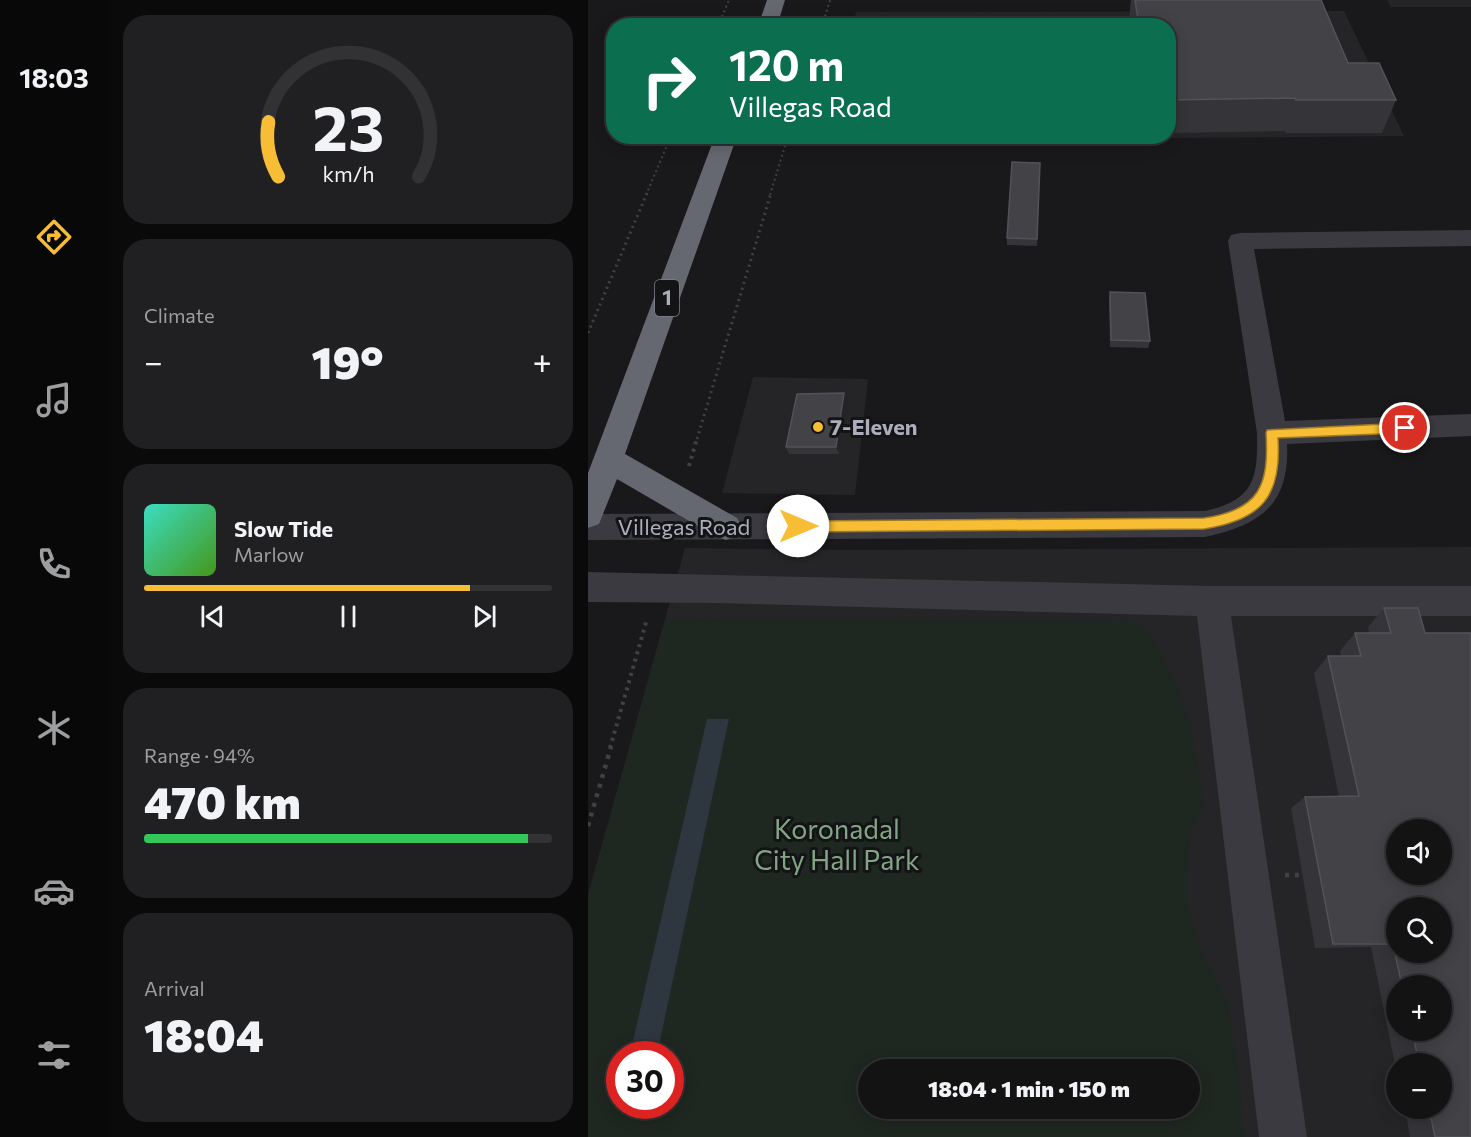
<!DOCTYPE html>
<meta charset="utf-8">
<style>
body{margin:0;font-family:Commissioner,sans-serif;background:#202022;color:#f1f3f6;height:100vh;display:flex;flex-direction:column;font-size:22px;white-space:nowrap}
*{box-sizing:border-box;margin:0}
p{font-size:20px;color:#9d9ea0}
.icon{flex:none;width:33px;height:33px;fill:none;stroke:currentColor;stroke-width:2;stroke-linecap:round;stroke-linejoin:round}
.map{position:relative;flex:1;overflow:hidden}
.side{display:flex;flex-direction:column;gap:15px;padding:15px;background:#0a0a0b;width:480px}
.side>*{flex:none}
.hud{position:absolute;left:18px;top:18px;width:570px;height:126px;border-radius:24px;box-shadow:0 3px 15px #0003,0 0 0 2px #323234;background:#0b6e4f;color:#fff;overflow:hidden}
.tools{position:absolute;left:798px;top:819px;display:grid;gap:12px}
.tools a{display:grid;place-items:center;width:66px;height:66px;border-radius:50%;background:#131314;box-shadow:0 3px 15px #0003,0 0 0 2px #323234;font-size:30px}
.speed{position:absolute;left:18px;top:1041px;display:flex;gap:12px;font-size:30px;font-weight:700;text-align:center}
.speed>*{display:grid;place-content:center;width:78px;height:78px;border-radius:50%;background:#131314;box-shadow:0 3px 15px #0003,0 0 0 2px #323234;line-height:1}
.speed .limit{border:9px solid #d22;background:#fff;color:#111}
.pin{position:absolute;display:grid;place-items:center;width:51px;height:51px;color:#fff;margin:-26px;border:3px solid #fff;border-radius:50%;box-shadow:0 2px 6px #0007}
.me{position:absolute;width:66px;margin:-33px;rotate:90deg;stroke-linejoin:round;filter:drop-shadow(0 0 4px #0008)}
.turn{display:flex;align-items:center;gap:21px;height:126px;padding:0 24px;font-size:27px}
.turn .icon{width:78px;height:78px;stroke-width:2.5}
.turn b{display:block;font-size:42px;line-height:51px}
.big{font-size:45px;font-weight:800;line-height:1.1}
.side .tile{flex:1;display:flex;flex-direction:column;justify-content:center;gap:9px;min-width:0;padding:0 21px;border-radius:24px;background:#202022}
.side .dial{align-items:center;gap:0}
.dial svg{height:156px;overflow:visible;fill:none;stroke:#323234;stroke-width:7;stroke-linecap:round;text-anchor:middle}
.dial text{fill:#f1f3f6;stroke:none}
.song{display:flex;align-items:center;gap:18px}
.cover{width:72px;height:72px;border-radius:9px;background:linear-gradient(135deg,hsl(170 70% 55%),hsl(100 70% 35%))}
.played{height:6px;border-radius:3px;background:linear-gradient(90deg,#f7bd35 80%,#323234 80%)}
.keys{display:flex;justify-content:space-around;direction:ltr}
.heat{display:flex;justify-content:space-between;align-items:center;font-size:33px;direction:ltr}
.charge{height:9px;border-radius:4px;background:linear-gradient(90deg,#34c759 94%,#323234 0)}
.trip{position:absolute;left:270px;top:1059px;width:342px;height:60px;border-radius:30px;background:#131314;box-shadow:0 3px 15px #0003,0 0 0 2px #323234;font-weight:800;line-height:60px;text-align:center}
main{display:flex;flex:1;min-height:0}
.tabs{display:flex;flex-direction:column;width:108px;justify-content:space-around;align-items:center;background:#080808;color:#9d9ea0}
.tabs .icon{width:42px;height:42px}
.tabs .active{color:#f7bd35}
.tabs b{font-size:27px;color:#f1f3f6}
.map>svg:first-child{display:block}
.built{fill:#252528;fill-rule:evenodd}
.green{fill:#1e2720;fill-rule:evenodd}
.water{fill:#2e3740}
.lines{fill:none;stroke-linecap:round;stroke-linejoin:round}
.path-far3{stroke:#404147;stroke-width:2;stroke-dasharray:2 3;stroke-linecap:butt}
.path-far2{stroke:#404147;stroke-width:3;stroke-dasharray:2 4;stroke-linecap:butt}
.path-far1{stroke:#404147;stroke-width:4;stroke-dasharray:3 4.5;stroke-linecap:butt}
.path{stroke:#404147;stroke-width:4.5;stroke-dasharray:4 6;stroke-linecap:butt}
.minor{fill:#3a3a40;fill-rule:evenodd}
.highway{fill:#666871;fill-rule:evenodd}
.wall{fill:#353539;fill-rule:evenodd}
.shaded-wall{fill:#242427}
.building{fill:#424247;stroke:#525359;stroke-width:1.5;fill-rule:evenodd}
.route{fill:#f7bd35;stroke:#a17b22;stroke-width:1.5}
.poi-dot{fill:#f7bd35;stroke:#141416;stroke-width:2}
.labels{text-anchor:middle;stroke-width:6;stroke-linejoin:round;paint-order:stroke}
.shield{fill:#141416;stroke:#7e808a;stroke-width:1.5}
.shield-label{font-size:21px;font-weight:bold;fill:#abafbb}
.poi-label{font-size:22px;font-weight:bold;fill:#abafbb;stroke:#141416;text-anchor:start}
.street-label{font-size:22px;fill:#abafbb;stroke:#141416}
.near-park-label{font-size:27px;fill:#82a685;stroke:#141416}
</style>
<main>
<nav class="tabs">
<b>18:03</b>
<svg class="icon active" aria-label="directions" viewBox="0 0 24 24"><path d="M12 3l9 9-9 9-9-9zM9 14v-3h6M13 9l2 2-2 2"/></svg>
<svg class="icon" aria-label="music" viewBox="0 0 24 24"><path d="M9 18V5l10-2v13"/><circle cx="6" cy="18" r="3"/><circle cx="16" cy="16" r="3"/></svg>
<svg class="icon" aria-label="phone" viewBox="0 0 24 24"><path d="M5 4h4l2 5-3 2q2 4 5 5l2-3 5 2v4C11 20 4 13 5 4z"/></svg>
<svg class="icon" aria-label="climate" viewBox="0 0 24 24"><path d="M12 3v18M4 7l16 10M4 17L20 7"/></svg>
<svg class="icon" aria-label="car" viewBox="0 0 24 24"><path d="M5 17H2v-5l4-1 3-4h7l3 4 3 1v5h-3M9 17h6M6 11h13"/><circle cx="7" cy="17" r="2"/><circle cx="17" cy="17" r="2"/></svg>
<svg class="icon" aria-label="filters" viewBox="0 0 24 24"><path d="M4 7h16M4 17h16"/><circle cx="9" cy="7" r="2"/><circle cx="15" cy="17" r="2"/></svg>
</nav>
<section class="side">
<div class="tile dial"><svg viewBox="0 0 100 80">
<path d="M14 69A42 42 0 1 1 86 69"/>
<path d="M14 69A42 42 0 0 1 9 41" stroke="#f7bd35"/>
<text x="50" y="56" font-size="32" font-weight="700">23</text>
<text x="50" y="72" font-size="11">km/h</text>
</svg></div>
<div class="tile"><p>Climate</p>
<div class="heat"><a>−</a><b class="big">19°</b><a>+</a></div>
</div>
<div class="tile">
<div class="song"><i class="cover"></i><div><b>Slow Tide</b><p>Marlow</p></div></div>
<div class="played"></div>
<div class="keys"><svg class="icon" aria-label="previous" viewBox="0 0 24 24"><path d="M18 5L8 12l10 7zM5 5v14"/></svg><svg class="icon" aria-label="pause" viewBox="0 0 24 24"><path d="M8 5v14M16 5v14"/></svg><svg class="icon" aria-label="next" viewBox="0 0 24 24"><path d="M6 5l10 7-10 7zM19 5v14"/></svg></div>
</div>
<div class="tile"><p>Range · 94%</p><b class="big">470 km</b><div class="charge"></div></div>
<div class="tile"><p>Arrival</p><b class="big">18:04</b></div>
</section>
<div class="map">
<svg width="883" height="1137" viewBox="0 0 883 1137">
<rect width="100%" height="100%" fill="#19191b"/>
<path class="built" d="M799,0H883V7H803Z
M756,11L816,136L230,141L231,136H580V26L265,25L268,12Z
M165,377L280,379L267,495L134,493Z
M883,547V1137H0V895L97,548L262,550ZM808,830H854V874H808ZM808,908H854V952H808ZM808,986H854V1030H808ZM32,1054H82V1106H32ZM808,1064H854V1108H808ZM280,1070H602V1108H280Z"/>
<path class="green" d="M77,619L549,621L568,645L586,679L603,727L616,804L604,827L599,850L598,899L613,951L640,1003L652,1084L655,1137H0V895ZM32,1054H82V1106H32ZM280,1070H602V1108H280Z"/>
<path class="water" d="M119,719H141L69,1054H42Z"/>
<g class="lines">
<path class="path-far3" d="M130,26L141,0
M234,26L242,0
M58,195L83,136
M182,195L200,136"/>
<path class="path-far2" d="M0,333L59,193
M109,439L183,193"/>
<path class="path-far1" d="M101,466L109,438
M22,748L59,619"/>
<path class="path" d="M0,826L23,747
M697,875H714"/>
<path class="minor" d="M883,230V246L666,249L697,421L883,414V436L699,444C702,505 672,525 617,537L0,540V514L617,511C666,500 670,479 669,433L640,241L643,235L652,233Z
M0,572L624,586H883V616H643L719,1137H671L609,616L126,603L0,602Z"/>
<path class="highway" d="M179,0H197L189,26H170Z
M127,136H149L37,454L149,518L154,527L149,536L138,540L127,536L29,479L11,524L0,528V473Z"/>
</g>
<path class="wall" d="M543,0H733L760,63L808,100L794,133H698L697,131L580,133V26H542L541,19Z
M452,163L449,246L419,245V238Z
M522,292L562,341L560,348L522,347L521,300Z
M256,393L258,400L251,454H201L198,447Z
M796,608H830L883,1137H822L817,1108H854V1064H808V1069L783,947L727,948L703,808L717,797H751L726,673L740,656H753L752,651L767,633H781L780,627ZM808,986H854V1030H808Z"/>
<path class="shaded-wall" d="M256,393L258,400L251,454L248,447Z"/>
<path class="building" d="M547,0H733L760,63H791L808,100H708L707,98L580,100V26H551Z
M424,162L452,163L449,239L419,238Z
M522,292L557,293L562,341L523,340Z
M256,393L248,447H198L209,394Z
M796,608H830L837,633H883V1137H847L841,1108H854V1064H831L824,1030H854V986H814L805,944H745L717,797L771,796L740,656H773L767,633H803ZM808,830H854V874H808ZM808,908H854V952H808Z"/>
<path class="route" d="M817,423L823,428L817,433L690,438C694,496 674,520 616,529L210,532L203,526L210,521L616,518C672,510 681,485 678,433L679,430Z"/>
<circle class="poi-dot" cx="230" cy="427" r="6"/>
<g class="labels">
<rect class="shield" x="67" y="280" width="24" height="36" rx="4.5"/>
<g class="shield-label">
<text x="79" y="305">1</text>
</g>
<g class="poi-label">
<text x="242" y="435">7-Eleven</text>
</g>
<g class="street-label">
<text x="96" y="535">Villegas Road</text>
</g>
<g class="near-park-label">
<text x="249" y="839">Koronadal<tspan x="249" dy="31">City Hall Park</tspan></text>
</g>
</g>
</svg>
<div class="tools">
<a><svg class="icon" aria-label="sound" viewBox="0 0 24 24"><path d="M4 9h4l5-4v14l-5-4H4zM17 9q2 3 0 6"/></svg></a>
<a><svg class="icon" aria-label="search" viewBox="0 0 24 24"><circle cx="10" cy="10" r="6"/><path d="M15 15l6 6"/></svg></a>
<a>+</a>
<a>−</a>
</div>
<div class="speed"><div class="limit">30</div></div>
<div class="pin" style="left:817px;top:428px;background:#d93025"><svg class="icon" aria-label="arrive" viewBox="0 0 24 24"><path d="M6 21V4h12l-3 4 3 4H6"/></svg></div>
<svg class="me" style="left:210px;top:526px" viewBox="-20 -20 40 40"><circle r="19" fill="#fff"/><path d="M0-13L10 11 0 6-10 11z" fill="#f7bd35"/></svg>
<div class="trip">18:04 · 1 min · 150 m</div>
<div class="hud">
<div class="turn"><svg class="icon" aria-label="right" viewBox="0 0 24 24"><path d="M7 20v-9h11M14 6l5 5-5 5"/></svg><div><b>120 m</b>Villegas Road</div></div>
</div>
</div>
</main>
